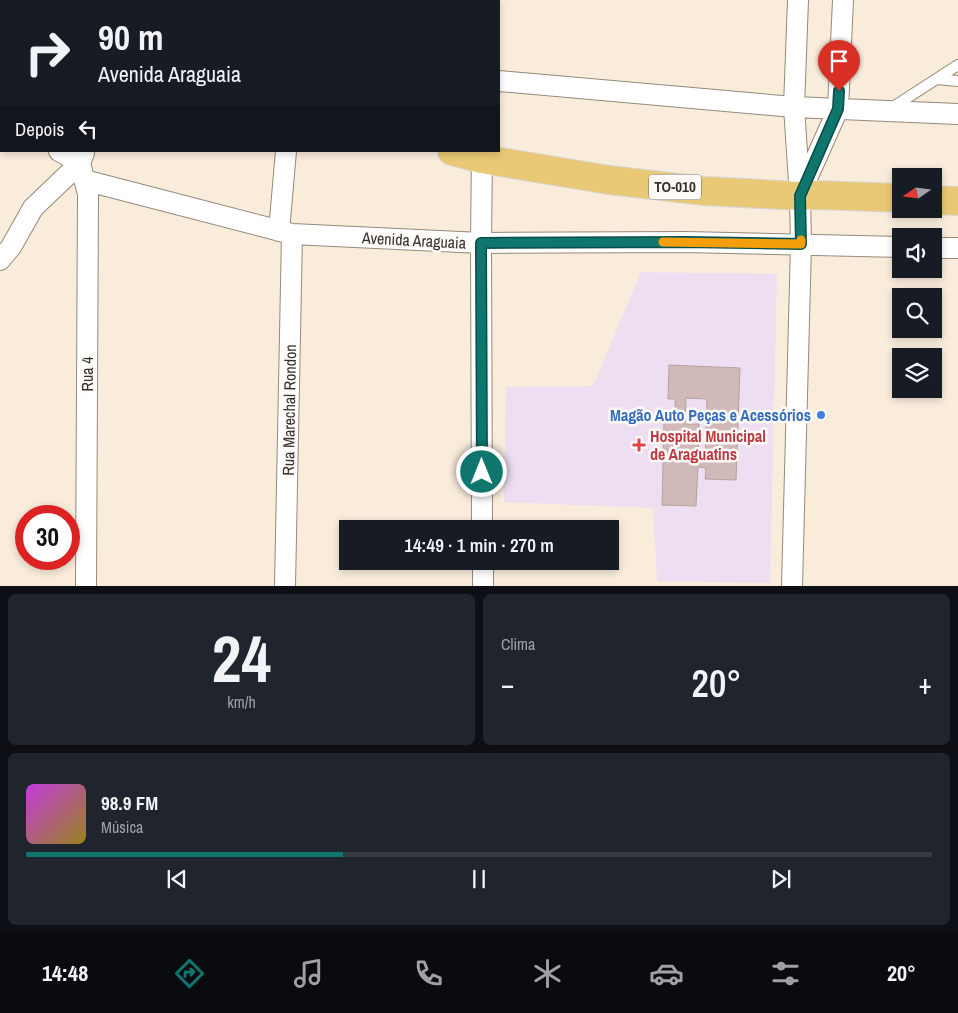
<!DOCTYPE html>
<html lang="pt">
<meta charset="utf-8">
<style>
body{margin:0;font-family:"Archivo Narrow",sans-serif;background:#20242c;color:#f1f3f6;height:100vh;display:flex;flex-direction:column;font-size:19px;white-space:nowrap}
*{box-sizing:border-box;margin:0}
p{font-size:16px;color:#9ea1a6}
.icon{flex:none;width:28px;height:28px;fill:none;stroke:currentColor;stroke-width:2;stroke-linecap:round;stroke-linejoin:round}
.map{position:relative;height:586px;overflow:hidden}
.drawer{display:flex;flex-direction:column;gap:8px;padding:8px;background:#0d0f14;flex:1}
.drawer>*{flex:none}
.hud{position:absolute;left:0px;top:0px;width:500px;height:152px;box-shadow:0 2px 8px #0003;background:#171b24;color:#f1f3f6;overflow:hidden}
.needle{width:32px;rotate:256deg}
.controls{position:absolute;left:892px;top:168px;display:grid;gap:10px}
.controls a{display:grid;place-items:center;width:50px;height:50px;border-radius:0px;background:#171b24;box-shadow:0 2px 8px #0003;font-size:25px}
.speed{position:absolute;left:15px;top:505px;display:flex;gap:10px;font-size:25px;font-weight:700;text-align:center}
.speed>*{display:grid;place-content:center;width:65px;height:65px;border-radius:50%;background:#171b24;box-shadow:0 2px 8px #0003;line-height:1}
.speed .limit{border:8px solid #d22;background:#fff;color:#111}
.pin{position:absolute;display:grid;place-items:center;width:42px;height:42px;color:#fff;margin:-51px -21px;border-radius:50% 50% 50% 0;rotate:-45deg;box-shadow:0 0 5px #0007}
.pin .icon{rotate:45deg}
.me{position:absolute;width:55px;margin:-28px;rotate:0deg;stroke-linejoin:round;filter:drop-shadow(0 0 4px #0008)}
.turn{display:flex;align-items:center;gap:18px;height:105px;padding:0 15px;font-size:22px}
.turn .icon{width:65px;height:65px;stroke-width:2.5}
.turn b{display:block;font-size:35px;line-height:42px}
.then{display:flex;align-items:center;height:48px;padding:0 15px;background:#0003;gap:10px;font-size:19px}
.big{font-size:38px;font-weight:600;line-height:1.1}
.drawer .tile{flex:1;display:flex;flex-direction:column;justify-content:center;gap:8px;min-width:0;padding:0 18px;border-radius:8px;background:#20242c}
.drawer .dial{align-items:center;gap:0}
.dial b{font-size:65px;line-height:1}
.song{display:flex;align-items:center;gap:15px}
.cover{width:60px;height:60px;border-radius:8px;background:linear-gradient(135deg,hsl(290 70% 55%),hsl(50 70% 35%))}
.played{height:5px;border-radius:2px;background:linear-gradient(90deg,#0f766e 35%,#363941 35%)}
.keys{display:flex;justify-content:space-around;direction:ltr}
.heat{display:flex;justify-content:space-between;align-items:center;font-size:28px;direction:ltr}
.drawer .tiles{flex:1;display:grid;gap:8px;grid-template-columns:1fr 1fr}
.tile:last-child{grid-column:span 2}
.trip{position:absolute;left:339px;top:520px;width:280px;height:50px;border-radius:0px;background:#171b24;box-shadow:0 2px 8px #0003;font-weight:600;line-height:50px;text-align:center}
.tabs{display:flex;height:80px;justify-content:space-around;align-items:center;background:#090b0e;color:#9ea1a6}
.tabs .icon{width:35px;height:35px}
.tabs .current{color:#0f766e}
.tabs b{font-size:22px;color:#f1f3f6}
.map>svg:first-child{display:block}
.medical{fill:#eddef1}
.building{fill:#d0b9b8;stroke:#b8a2a0;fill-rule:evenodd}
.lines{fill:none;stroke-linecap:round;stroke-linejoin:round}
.lane-casing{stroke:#94897a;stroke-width:12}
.street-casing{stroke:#94897a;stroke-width:22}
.highway-casing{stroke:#d7d6d5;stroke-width:30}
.lane{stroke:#fff;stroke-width:10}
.street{stroke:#fff;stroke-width:20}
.highway{stroke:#e9c976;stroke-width:28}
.route-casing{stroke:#0a4d48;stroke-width:12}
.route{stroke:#0f766e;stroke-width:9}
.slow{stroke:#f59e0b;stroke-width:9}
.shop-dot{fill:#3f7fe0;stroke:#fdfbf8;stroke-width:2}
.health-dot{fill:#e0444e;stroke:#fdfbf8;stroke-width:2}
.labels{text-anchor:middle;stroke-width:5;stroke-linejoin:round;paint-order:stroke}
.shield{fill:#fdfbf8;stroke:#726e68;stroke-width:1}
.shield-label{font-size:15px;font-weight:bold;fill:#36312b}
.street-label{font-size:16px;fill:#36312b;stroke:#fdfbf8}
.shop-label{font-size:16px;font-weight:bold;fill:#366cbe;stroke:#fdfbf8;text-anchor:end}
.health-label{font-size:16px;font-weight:bold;fill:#be3a42;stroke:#fdfbf8;text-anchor:start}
</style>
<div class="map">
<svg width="958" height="586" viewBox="0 0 958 586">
<rect width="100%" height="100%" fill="#f9ecdb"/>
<path class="medical" d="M641,272L777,274L770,583L657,581L653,508L504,502L506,387L593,386Z"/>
<path class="building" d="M669,365L740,368L736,480L705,479L706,468L698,467L696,506L662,505L664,421L675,422V399H668ZM686,398L707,399L705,461H698L699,424H685Z"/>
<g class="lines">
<g class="lane-casing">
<path id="lane" d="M936,79L958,81
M890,109L958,65"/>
</g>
<g class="street-casing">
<path id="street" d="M115,0L118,1
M58,1V0
M256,1V0
M281,1V0
M488,1V0
M0,20H1
M499,81L794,107L958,114
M0,120L1,121
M59,151L80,163
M482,151L481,243L482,529
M80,163L88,194L86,586
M84,180L292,234L481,243L685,242L901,247
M801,192L838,109L843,0
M279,231L286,151
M934,248H958
M0,260L11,247L33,208L80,163L84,153
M483,561V586
M285,586L292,234
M792,586L801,244L800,196L794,107L798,0"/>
</g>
<g class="highway-casing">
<path id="highway" d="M40,0L42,1
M452,151L482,159L609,180L705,191L800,196L817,195L901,198
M934,200L958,201"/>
</g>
<use href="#lane" class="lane"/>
<use href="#street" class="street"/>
<use href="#highway" class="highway"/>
</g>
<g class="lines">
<g class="route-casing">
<path id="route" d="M482,472L481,243L685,242L801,244L800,196L838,109L839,91"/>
</g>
<use href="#route" class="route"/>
<path class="slow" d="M663,242L801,244V240"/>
</g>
<circle class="shop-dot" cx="821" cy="415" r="5"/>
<path class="health-dot" d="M636.5 437.5h5v5h5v5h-5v5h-5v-5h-5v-5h5z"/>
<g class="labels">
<rect class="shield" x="649" y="174.5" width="52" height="25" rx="4"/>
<g class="shield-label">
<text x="675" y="192">TO-010</text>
</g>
<g class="street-label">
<text transform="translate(414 240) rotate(3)" y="6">Avenida Araguaia</text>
<text transform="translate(87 374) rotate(-90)" y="6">Rua 4</text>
<text transform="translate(289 410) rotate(-89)" y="6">Rua Marechal Rondon</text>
</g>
<g class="shop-label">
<text x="811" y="421">Magão Auto Peças e Acessórios</text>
</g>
<g class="health-label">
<text x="650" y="442">Hospital Municipal<tspan x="650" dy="18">de Araguatins</tspan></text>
</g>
</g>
</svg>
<div class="controls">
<a><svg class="needle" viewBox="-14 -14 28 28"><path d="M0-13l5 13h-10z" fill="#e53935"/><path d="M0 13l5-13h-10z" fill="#9ea1a6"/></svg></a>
<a><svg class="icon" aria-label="sound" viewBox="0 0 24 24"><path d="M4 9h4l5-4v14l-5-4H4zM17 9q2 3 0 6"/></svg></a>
<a><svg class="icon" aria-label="search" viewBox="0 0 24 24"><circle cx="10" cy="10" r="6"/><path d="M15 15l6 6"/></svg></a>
<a><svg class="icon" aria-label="layers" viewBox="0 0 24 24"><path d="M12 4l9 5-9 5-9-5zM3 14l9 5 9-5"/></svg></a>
</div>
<div class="speed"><div class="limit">30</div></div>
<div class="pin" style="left:839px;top:91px;background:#d93025"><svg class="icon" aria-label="arrive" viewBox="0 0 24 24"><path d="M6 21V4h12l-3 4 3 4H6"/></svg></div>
<svg class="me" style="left:482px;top:472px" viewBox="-20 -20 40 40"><circle r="17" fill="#0f766e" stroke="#fff" stroke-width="3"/><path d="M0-11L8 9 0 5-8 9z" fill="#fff"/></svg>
<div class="trip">14:49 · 1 min · 270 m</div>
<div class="hud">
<div class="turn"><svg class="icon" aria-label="right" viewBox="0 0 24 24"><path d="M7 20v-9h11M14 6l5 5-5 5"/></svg><div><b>90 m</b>Avenida Araguaia</div></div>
<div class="then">Depois<svg class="icon" aria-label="left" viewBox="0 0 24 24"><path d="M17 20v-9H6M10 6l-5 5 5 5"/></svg></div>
</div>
</div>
<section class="drawer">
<div class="tiles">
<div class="tile dial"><b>24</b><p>km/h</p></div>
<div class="tile"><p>Clima</p>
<div class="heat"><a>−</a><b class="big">20°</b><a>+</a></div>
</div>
<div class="tile">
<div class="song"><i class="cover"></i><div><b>98.9 FM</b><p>Música</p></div></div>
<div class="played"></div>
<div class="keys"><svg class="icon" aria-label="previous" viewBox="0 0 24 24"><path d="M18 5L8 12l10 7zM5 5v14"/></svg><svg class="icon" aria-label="pause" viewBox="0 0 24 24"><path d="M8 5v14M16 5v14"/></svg><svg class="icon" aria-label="next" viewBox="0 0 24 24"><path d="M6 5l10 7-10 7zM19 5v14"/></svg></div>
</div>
</div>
</section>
<nav class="tabs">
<b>14:48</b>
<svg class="icon current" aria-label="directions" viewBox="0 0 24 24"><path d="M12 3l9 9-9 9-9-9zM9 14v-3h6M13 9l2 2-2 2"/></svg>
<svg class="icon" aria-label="music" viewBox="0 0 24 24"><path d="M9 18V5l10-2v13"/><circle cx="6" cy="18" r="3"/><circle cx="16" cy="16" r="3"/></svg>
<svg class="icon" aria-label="phone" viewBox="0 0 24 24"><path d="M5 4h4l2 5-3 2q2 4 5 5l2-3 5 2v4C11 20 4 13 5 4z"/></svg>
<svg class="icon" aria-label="climate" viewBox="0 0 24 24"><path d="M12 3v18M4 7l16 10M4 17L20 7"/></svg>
<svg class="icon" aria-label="car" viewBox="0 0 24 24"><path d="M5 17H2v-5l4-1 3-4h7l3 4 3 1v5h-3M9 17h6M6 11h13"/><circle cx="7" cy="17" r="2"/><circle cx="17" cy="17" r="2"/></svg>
<svg class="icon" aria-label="filters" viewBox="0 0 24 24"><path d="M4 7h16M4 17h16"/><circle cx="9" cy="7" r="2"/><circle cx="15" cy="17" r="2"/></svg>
<b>20°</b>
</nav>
